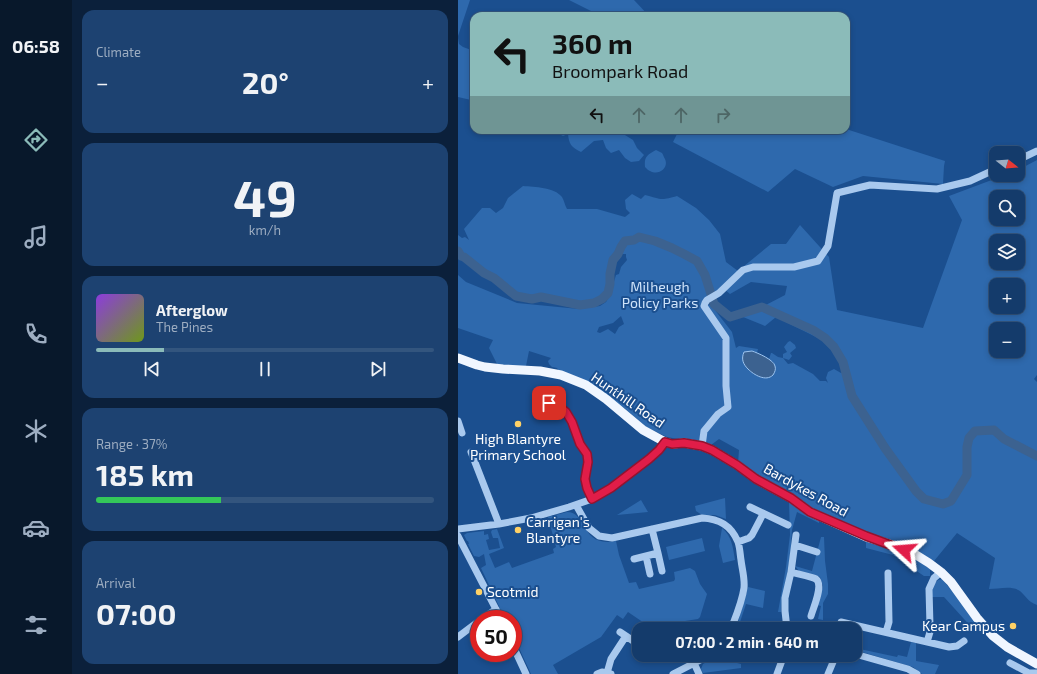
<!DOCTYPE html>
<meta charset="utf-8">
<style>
body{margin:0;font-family:"Exo 2",sans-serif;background:#1d4271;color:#f1f3f6;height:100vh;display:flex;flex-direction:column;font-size:15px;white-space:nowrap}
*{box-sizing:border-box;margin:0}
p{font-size:13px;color:#9dadc1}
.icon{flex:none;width:22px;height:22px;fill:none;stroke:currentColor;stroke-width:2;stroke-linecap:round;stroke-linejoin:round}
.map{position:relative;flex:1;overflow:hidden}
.panel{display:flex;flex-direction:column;gap:10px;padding:10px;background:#0b203b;width:386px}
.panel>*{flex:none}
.guide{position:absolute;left:12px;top:12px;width:380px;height:122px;border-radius:12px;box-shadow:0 2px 6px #0003,0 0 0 1px #33557e;background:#8bbbb9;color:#111;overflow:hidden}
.needle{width:26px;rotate:107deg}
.fabs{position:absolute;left:531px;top:146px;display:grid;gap:8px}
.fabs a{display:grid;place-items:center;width:36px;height:36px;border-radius:8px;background:#143b6b;box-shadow:0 2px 6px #0003,0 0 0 1px #33557e;font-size:20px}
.speed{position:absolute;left:12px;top:610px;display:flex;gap:8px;font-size:20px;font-weight:700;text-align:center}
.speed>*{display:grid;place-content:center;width:52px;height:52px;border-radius:50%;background:#143b6b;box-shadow:0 2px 6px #0003,0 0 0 1px #33557e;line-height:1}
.speed .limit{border:6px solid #d22;background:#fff;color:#111}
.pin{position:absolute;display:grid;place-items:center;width:34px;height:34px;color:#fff;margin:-17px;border-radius:8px;box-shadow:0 2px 6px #0006}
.me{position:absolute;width:44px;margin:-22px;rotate:289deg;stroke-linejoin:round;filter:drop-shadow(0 0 3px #0008)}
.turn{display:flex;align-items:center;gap:14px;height:84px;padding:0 16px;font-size:18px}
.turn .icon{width:52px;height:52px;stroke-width:2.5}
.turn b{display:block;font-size:28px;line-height:34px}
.lanes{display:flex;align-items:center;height:38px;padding:0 16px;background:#0003;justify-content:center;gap:20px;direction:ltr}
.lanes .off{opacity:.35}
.big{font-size:30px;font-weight:700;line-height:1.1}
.panel .widget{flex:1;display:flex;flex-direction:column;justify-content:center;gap:6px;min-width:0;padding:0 14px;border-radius:12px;background:#1d4271}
.panel .dial{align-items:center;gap:0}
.dial b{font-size:52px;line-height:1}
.song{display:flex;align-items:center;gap:12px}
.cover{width:48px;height:48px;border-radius:6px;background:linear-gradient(135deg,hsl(270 70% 55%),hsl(80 70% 35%))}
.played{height:4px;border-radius:2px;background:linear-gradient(90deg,#8bbbb9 20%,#33557e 20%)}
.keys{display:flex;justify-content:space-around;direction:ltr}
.heat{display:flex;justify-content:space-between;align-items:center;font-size:22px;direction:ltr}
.charge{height:6px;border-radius:3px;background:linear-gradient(90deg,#34c759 37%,#33557e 0)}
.trip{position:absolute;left:174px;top:622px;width:230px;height:40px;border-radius:12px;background:#143b6b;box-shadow:0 2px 6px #0003,0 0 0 1px #33557e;font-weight:700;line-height:40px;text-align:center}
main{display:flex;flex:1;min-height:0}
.menu{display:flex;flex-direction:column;width:72px;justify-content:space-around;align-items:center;background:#08182b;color:#9dadc1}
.menu .icon{width:28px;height:28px}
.menu .on{color:#8bbbb9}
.menu b{font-size:18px;color:#f1f3f6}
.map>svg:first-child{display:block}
.green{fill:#2e69ad;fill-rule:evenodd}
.water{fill:#3c6290;stroke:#9cc4f0}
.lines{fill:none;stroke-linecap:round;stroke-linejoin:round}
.river{stroke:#3c6290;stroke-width:9}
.minor{stroke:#a9c9ee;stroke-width:7}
.major{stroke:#f0f6ff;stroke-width:9}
.route-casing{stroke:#92132f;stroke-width:10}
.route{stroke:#e11d48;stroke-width:7}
.poi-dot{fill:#ffd166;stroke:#1b4f8f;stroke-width:1.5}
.labels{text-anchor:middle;stroke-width:4;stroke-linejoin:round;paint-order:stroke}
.park-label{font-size:14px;fill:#cfe3fa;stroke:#1b4f8f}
.street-label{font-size:14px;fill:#fff;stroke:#1b4f8f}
.poi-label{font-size:14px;fill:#fff;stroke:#1b4f8f;text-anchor:start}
</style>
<main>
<nav class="menu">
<b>06:58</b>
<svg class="icon on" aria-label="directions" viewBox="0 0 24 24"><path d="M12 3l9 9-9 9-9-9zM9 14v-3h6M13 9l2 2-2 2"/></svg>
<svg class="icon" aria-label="music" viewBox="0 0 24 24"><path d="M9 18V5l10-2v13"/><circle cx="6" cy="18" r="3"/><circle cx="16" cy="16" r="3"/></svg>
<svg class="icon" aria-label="phone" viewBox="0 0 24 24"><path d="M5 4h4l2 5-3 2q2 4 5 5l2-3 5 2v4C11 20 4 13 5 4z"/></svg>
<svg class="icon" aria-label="climate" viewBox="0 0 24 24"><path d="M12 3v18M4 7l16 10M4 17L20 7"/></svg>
<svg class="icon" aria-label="car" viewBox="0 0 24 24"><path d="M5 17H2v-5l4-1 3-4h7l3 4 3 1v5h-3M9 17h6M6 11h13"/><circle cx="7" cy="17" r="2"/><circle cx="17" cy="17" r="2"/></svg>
<svg class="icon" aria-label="filters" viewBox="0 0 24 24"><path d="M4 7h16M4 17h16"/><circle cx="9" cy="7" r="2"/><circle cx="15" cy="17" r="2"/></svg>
</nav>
<section class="panel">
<div class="widget"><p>Climate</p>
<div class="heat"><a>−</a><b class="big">20°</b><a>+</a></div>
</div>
<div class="widget dial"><b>49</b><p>km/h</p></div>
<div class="widget">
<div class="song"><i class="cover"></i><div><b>Afterglow</b><p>The Pines</p></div></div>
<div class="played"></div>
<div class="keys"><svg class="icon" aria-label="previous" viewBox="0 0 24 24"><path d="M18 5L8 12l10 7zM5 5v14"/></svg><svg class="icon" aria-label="pause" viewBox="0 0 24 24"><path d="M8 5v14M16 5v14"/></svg><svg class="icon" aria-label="next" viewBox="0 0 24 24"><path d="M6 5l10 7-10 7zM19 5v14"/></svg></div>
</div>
<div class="widget"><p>Range · 37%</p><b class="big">185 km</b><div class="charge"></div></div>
<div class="widget"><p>Arrival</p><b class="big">07:00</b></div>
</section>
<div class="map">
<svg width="579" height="674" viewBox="0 0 579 674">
<rect width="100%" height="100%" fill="#1b4f8f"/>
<path class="green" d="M0,0H12L0,36Z
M111,0H176L191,16H143Z
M0,38L1,44L5,47L16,51V99L13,100L0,97Z
M388,129L487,161L486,166L485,184L405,176L375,187L337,169L310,192L215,142L221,130H388Z
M96,130H159L175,140L179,148L186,155L181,161L173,162L167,158L161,150L153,153L148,148L145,140L136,141L123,152C113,147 111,144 110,134L105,136L97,132Z
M198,150C200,151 202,152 204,153C205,154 206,158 207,159C211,168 201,176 192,171C191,171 188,168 187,167C186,157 189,155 198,150Z
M579,160V375L576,379L579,382V605C569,601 569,597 562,591C554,585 540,589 531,589L537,558L499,533L476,561L449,546L409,534L352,507L280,464L281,450L261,439L253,445L209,437L188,427L166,408L101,371L99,368L94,367L91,364L90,361L93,358L71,351L68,366H40L31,348L35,340L0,328V275L8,282L59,303L121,309L142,306L148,302L152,295L158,275L161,274L163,267L169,260L168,257V254H157L153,260V264H154L152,274V284L150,293L144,299L136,303L122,305L83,297L74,299L58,296L36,278L26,273L6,257H3L0,252V235L4,238L7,237L11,240L6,229L24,208H32L38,213L45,208L50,198L65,186C77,187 96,187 104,197C106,200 107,206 109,209H139L167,217L172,213L168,209L167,200L174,194L183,199L187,195C202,199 203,201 219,196L238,208L251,220L262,234L268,262L280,271L313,244H328L342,225L371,257L379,310L465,328L504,220L491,196L547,175H560V170ZM538,197H560V219H538ZM538,241H560V263H538ZM293,282L329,286L327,295L285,317L307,326L318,317L382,349L388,373H383L376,369L370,372L368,378L370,383L368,381H362L355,374L335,363L330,364L325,358L331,360L334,356L332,353L338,348L337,345L332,341L330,342L326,347L329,352L325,354V358L320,357L314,353H313L311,359L316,363L304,378L293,372L294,351L299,353L300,349L281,346L278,348L274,332L253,305L246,304L266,289L272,294ZM538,285H560V307H538ZM163,316L166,324L161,327L157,334L150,329L142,333L139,332L141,327L155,323ZM538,329H560V351H538Z
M267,498L268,519L257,515H244L238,511L237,506Z
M183,500L190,512L159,515Z
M331,501L361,520V523L339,512L334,530L333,544L334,545L325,598H324L323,612H320L328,567L332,535Z
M109,512C130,512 122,548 158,541L161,555L171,583L178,582L181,589L216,581L217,579L216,572L232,568L237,571L242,584L249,594L242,617L240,619L227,621L218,629H195L170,612L165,619L159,615L143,637L95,665L100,674H73L55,635V619H47L23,568L28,565L26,554L21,557L16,556L10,544H11L10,541H9L6,535L9,533L26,531V535L30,534L31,539L28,540L31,550L42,548L40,538H35L33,532L34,530L39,529L46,548L31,554L37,568L51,562L54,568L96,553L95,549L98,547L90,517Z
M264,528C274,536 275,548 277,560L265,563L261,546Z
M363,537H366L367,561L370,584V594L365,603V620L360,619L363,606L359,605L365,586L362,577L341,571L337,566L354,571Z
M244,538L247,551L211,560L208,547Z
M408,541L442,552L457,559L472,569V576H466L435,555L408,548Z
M484,579L498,596L527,634L516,630L486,597H474V586L480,580Z
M290,587L307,591L305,608L288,604L282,622H280Z
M453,642L458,643V661L481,665L477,674H464L455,667L397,650V648L439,657L440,655L449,657Z
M262,655H272L271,661L283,664V668L245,673L243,669L245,664Z"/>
<path class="water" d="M294,351C300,353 316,360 317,366C318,369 317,372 315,375C308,382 296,375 290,369C285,364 283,359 286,352Z"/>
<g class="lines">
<path class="river" d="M0,251L3,256L6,257L26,273L36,278L58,296L74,299L83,297L122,305L136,303L144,299L150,293L152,284V274L155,260L160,254L163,247L167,241L176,240L181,237L197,241L214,248L226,254L239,261L247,275L256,304L272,317L304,307L355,330L367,338L376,347L385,362L394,396L427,448L458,491L466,499L485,504L493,501L509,475V447L511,438L517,431L536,430L546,439L579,456"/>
<path class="minor" d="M560,160L579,151
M91,403L102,407L108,412L114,422L122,444L129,454L130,462L127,479L129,488L134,499
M0,421L4,433
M244,446L246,431L260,414L270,407L268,386V338L246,306L247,303L249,300L261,293L285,270L295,267H336L360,261L370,246L379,193L412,185L479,189L512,181L538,169
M13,452L41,524
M118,505L131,528L141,536L154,538L244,518C261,519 273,525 280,542C282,548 282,554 283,560C284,569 287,578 286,588C284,602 278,616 273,629
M292,507L330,525
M0,529L41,524L73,518L111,507L134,499L153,488L191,459L201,450L207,442
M0,536L43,619
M280,542L291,538L294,535L305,514
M337,545L359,552
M200,553L204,571
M188,556L192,574
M176,559L200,553L194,529
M333,572C339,574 352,576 358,579C366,585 355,608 353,616
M24,619L38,609
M383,622L491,647L499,646L506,641
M329,629L327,611V598L333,572L338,535
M428,632L431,622L430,573
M168,636L181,645
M0,637L21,621
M469,642L472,632V626L471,589L476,578L483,572
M55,646L68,674
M397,654L450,669L459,674
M194,655L199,658
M236,663L241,674
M552,663L571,673H579
M149,673L153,659L168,636L162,632
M139,674L144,672L153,674
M215,674L252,655
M319,674L326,655
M370,674L378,655"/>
<path class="major" d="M0,358L19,365L27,367L45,369L82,371L103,375L128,385L148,399L185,430L207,442L215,444L226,443L244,446L254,450L279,465L298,479L333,498L352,512L408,537L438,546L455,553L471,563L483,572L493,582L519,618L535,636L549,647L579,664"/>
</g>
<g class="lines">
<g class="route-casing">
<path id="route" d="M91,403L102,407L108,412L114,422L122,444L129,454L130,462L127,479L129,488L134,499L153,488L191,459L201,450L207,442L214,444L226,443L244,446L254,450L279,465L298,479L333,498L352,512L408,536L446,550"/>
</g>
<use href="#route" class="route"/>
</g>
<g class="poi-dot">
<circle cx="60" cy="424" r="4"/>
<circle cx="60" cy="530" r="4"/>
<circle cx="21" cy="592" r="4"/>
<circle cx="555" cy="626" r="4"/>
</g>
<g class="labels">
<g class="park-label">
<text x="202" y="292">Milheugh<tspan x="202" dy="16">Policy Parks</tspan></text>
</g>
<g class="street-label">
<text transform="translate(170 400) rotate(35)" y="5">Hunthill Road</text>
<text transform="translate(348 490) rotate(29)" y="5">Bardykes Road</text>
</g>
<g class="poi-label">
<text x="60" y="444" text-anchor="middle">High Blantyre<tspan x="60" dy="16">Primary School</tspan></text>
<text x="68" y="527">Carrigan's<tspan x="68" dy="16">Blantyre</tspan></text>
<text x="29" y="597">Scotmid</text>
<text x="547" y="631" text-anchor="end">Kear Campus</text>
</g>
</g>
</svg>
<div class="fabs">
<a><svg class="needle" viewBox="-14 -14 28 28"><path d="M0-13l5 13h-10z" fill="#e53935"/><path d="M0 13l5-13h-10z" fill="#9dadc1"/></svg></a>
<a><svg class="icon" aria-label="search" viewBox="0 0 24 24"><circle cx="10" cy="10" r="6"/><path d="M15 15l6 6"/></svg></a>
<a><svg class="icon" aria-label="layers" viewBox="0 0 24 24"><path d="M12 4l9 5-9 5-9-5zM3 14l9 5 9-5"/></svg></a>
<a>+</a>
<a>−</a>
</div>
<div class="speed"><div class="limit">50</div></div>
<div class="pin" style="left:91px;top:403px;background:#d93025"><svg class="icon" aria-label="arrive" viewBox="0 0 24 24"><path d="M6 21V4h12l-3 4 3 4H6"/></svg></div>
<svg class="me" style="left:446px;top:550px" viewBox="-20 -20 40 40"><path d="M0-17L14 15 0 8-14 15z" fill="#e11d48" stroke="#fff" stroke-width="4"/></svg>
<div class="trip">07:00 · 2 min · 640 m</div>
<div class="guide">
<div class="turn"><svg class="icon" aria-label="left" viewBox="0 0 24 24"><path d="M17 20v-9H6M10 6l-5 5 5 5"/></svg><div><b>360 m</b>Broompark Road</div></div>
<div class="lanes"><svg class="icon" aria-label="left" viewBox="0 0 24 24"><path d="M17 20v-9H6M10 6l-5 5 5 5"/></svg><svg class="icon off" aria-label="ahead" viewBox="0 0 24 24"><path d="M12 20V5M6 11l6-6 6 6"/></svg><svg class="icon off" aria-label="ahead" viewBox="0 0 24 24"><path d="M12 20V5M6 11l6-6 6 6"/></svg><svg class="icon off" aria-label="right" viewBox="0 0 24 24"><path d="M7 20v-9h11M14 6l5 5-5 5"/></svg></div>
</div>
</div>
</main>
